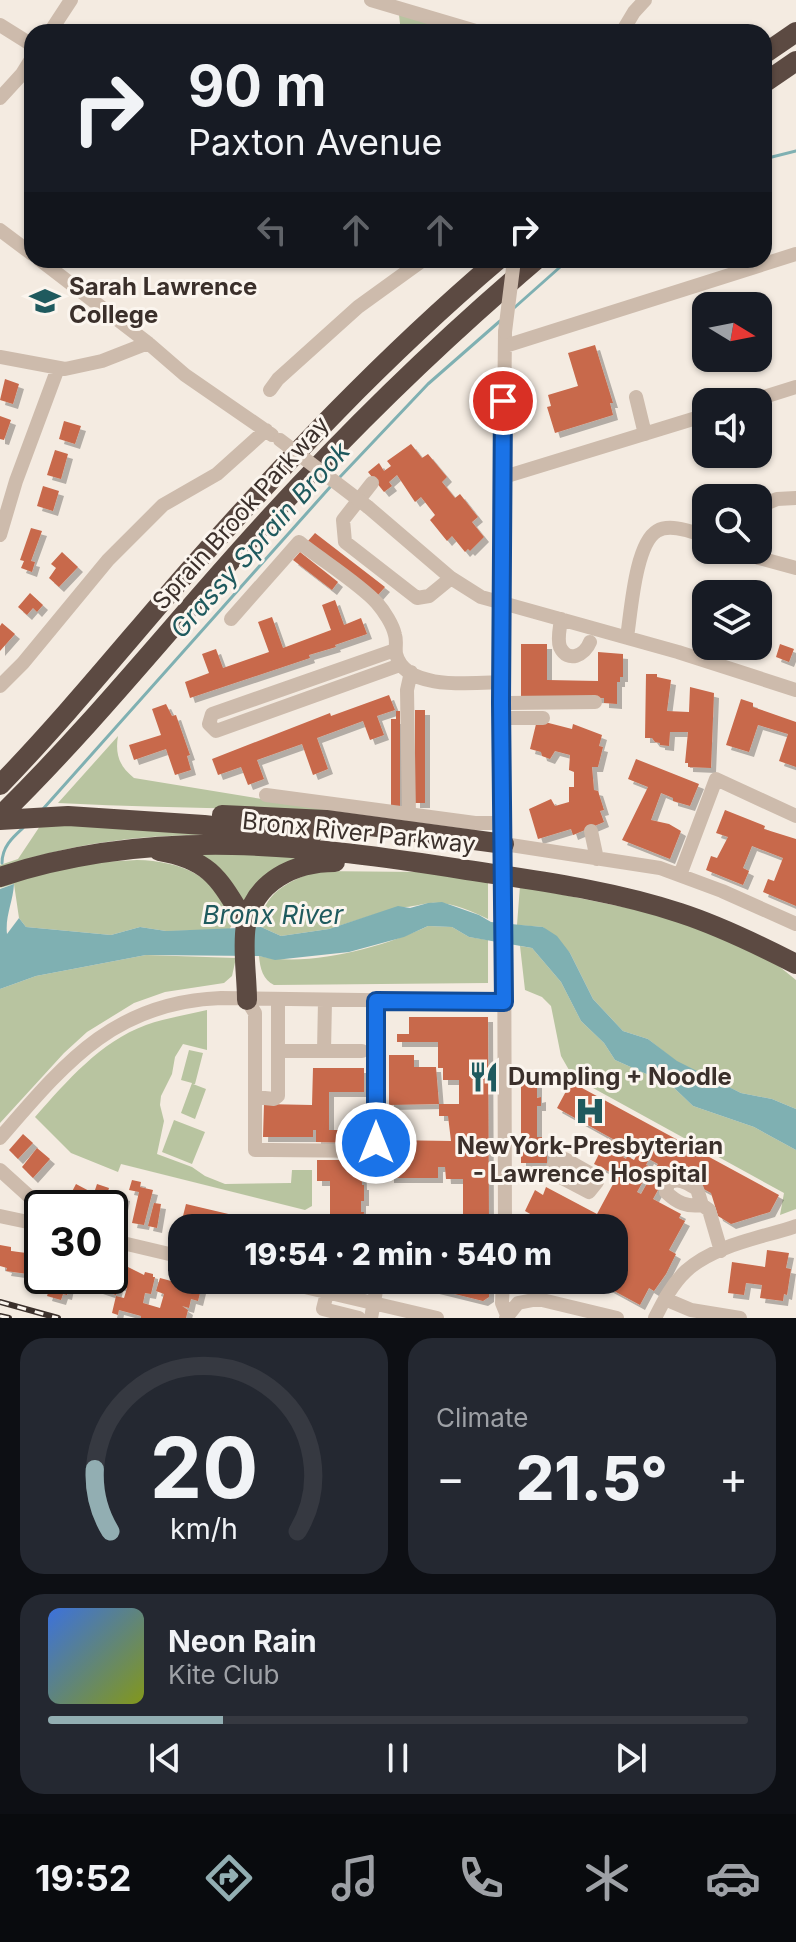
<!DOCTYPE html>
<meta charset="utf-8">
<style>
body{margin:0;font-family:Inter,sans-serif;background:#242831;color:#f1f3f6;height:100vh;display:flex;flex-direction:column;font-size:30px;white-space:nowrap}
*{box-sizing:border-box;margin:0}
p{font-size:26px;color:#9ea1a6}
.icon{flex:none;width:44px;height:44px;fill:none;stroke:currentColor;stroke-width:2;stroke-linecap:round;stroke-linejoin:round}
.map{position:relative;height:1318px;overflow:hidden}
.sheet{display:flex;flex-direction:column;gap:20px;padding:20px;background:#0d0f14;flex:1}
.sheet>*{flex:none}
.top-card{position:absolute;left:24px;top:24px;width:748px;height:244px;border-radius:24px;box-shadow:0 2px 6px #0004;background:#171b24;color:#f1f3f6;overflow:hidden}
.needle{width:52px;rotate:100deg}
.tools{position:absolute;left:692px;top:292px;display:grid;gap:16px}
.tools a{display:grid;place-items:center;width:80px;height:80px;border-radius:16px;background:#171b24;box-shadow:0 2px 6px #0004;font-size:40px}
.speed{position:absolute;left:24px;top:1190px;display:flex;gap:16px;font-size:40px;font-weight:700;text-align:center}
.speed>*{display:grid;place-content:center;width:104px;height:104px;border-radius:50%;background:#171b24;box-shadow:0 2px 6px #0004;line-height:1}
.speed .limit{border:4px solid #111;border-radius:12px;background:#fff;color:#111}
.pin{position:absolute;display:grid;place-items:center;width:68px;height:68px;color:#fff;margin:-34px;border:4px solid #fff;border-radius:50%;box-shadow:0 2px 8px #0007}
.me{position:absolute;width:88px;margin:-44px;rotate:0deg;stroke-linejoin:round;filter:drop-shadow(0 0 6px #0008)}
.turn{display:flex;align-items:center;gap:28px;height:168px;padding:0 32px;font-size:36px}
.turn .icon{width:104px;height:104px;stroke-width:2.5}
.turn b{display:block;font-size:56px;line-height:68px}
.lanes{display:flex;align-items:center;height:76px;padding:0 32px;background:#0003;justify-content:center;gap:40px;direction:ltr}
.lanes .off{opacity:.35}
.big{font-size:60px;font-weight:800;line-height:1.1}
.sheet .card{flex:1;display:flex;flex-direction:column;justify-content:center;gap:12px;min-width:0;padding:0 28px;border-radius:24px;background:#242831}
.sheet .dial{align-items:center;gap:0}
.dial svg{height:208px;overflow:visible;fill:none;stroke:#363941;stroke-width:7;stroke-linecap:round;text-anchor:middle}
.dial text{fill:#f1f3f6;stroke:none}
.song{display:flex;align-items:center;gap:24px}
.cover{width:96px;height:96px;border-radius:12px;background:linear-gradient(135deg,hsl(220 70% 55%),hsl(70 70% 35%))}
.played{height:8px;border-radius:4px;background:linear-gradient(90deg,#92aeb2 25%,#363941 25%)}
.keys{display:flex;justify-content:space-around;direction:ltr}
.heat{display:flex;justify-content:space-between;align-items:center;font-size:44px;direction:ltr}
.sheet .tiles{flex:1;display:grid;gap:20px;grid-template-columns:1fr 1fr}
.card:last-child{grid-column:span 2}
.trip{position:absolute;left:168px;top:1214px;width:460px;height:80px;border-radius:24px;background:#171b24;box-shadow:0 2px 6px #0004;font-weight:800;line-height:80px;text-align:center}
.tabs{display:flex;height:128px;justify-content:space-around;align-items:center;background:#090b0e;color:#9ea1a6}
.tabs .icon{width:56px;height:56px}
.tabs .active{color:#92aeb2}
.tabs b{font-size:36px;color:#f1f3f6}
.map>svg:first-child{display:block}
.green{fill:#b8c4a0}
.water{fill:#7fb0b2}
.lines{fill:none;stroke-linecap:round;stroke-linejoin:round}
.stream{stroke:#7fb0b2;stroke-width:3}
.building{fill:#c8694b;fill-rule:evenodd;filter:url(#shadow)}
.minor{stroke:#cdbbac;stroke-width:14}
.highway{stroke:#5c4a42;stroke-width:20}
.rail-casing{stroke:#3b302b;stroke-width:6}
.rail{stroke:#fbf5ee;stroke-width:3;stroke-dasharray:9;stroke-linecap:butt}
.minor-bridge{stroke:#cdbbac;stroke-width:14}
.route-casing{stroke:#114b97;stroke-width:20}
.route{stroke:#1a73e8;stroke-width:14}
.labels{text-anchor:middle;stroke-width:6;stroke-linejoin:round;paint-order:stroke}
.poi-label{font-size:24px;font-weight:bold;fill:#3b302b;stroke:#fbf5ee;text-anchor:start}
.street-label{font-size:24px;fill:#3b302b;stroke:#fbf5ee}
.water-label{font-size:26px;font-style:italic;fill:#1f5a5e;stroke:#fbf5ee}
</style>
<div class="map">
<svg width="796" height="1318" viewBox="0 0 796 1318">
<defs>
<filter id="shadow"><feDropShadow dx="5" dy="5" stdDeviation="0" flood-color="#0004"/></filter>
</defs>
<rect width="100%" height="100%" fill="#f4ebe1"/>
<path class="green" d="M399,15L460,32H401Z
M118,736C115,754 119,766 134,778L335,811C242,808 151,808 58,803Z
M79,825L208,835C136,835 68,844 0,868V865L18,859L40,826Z
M192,852L300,855L247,909Z
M137,860C181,861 219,876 233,923L229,930L166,931L140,927L111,935L26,927L19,918L14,884L0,888V884L85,863Z
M317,871L419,872L488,880V919C472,911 449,901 431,903C419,904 410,908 398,907L329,929L281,936L261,927C261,893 289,881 317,871Z
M520,886L677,918L775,963L796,980V1109L772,1099L741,1093L677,1062L648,1039L623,1031L593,999L570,953L543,927L517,925Z
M428,926L452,927L469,937L488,940V983L274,985C263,980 260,968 259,956C308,968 384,947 428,926Z
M520,946L532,948L561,982L581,1021L604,1043L615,1060L671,1085L693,1106L754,1127L796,1150V1209L780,1215L784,1193L573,1077L561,1056L551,1006L542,997L525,990Z
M146,955L236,958L232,976L224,983L165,992L134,1003L87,1032L64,1053L0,1123V989L36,976Z
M207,1010V1050L183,1044L175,1057L172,1074L161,1096L160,1105L164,1121L157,1154L192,1167L205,1176L225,1184L291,1183L292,1170H312V1206L305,1210L121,1164L118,1172L71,1153L35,1117C67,1081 100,1042 146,1025C165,1018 187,1015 207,1010Z
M189,1050L203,1053L195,1084H193L206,1089L195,1119L181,1113L192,1083L181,1080Z
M174,1120L205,1132L192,1164L162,1152Z"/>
<path class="water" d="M14,884C13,902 5,916 7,934L19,918L26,927L111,935L140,927L166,931L261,927L281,936L329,929L398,906L410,908L428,903L442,902L479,915L491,922L543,927L557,936L570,953L593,999L623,1031L648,1039L677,1061L741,1093L772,1099L796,1109V1150L754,1127L693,1106L671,1085L615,1060L604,1043L581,1021L561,982L532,948L469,937L452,927L428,926L404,937L349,952L275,960L259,956L146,955L36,976L0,989V889Z"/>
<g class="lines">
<path class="stream" d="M764,159L796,151
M514,308L568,260
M339,478L428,384L500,321
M43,809L331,486
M2,863C2,847 12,838 23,828"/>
</g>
<path class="building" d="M595,345L613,403H610L613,415L555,433L547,407L551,406L548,395L578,386L568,353Z
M5,379L19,384L13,404L0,400Z
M0,416L11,420L4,440L0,439Z
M64,421L81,426L75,444L59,439Z
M411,444L422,458L428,454L447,477L442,482L455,498L460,494L478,517L472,522L484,537L470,551L468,549L465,552L452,536L447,541L430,520L435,515L421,497L415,502L397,475L389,482L392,486L384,492L368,472L379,463L384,471L391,466L387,461Z
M55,450L68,454L61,479L47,475Z
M43,486L59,491L53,511L37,506Z
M31,528L42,531L31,561L35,562L32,572L21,568L24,561L20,560Z
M315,533L385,587L378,595L308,541Z
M62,552L78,567L59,587L49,578L56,568L51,564Z
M300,552L338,582L332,590L293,560Z
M30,593L43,605L37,612L33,608L27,615L18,607Z
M335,600L344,625L361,618L367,634L335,645L336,647L309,655L310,658L190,698L185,682L209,673L202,654L216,649L223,668L269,652L258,622L272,617L283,648L331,630L322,605Z
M2,623L15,634L0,651V626Z
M521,644H547V680L598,681V652L623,654V677H620V682H617V704L604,703V698L521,700Z
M780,644L794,649L789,662L776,657Z
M646,674H657V677L671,680L667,711L689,712L690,687L714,693L711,768L688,767V763H685L688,732H670L669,746L660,745V743L655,742L652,738H645Z
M389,695L395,710L377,716L384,735L370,740L363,721L317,738L328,769L313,775L302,744L257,760L264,779L248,785L241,767L218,775L212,759L330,713L331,716Z
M741,699L753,703V707L796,722V767L779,761L788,734L758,725L749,752L726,745Z
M166,704L172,716L176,715L190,755L187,756L191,770L175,775L166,749L134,760L129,745L161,735L152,709Z
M415,710H425V803H415Z
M396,711H400V807H391V719H396Z
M537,720L572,729L573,724L602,735L599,746L603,747L598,767H592L594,790L598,791L604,810L600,811L604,822L573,835L571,829L538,839L529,809L551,799L555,806L569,802V787H574V772L569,770L570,755L555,751L550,759L542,756L541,752L530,749Z
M636,759L699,784L690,806L673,801V798L661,793L651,820L669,824L681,831L670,859L622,840L648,787L628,779Z
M725,810L765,826L764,829L796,839V906L763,892L768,879L774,881L783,858L752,846L743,868L749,871L743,885L706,870L711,856L717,858L728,837L716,833Z
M409,1017H488L489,1228H463V1179H446L445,1167H438V1178H389V1140L451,1141L448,1116H439V1104L389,1105V1055H414V1067H436L439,1104H459V1080H443V1068H438V1042H397V1034H409Z
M313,1068H364V1092H329V1130H362V1143L316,1142V1130H313V1137H263L264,1104L312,1105Z
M521,1073H537V1098L541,1097V1106H537V1137H542V1146H547V1163H521Z
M571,1082L779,1195L770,1212L731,1224L718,1216L711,1193L669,1170L653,1199L681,1214L679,1218L685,1221L669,1250L676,1254L666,1274L654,1291L649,1288L640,1305L594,1280H614V1228H537L528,1223L532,1215L525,1211L535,1190L543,1195L546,1187L597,1214L619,1173L614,1174L594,1164L607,1138L628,1149L623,1157L626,1159L627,1156L634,1160L638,1153L557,1108ZM649,1159L658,1164L641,1194L637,1192L651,1167L646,1165Z
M23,1134L33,1143L18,1159L9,1150Z
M37,1148L50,1159L33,1178L22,1167Z
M317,1160H361L362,1185H364V1201H361V1212H364L362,1228H337V1225H330V1181H317Z
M132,1180L141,1182L140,1187L153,1190L144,1225L132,1223L139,1192L129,1190Z
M76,1184L93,1193L85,1208H76L66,1203Z
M97,1184L109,1188L103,1208H89Z
M114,1193L125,1196L120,1220L110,1218Z
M154,1203L161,1204L157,1228L148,1226Z
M186,1204L284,1227V1228H180Z
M0,1245L11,1247V1251L42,1255V1276L6,1271L7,1268L0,1266Z
M767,1250L789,1253L786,1268L791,1269L787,1295L784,1294L783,1301L760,1298L762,1285L746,1283L744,1295L728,1293L732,1262L765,1267Z
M110,1267L122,1270L116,1295L92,1287L95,1276H110Z
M128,1267L144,1275L145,1272L153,1274V1277H155L151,1294L145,1293L143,1303L160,1308L164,1294L156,1291L160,1278L201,1289L198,1301L191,1299L189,1308L182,1306L188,1310L186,1318H141V1316L119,1310L118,1315L112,1313L116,1296L124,1298L127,1288L120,1286L125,1270Z
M48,1276H71L67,1295L63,1294L61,1300L47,1296L49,1290L45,1289Z
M398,1280H489V1297L483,1301Z"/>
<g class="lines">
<path class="minor" d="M371,0L479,32
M0,25L32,45
M50,32L71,0
M622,32L634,12L645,0
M0,98L22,74L32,58
M0,230L32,254
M40,260L148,343L185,375L272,435
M505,346L796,254
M0,357L65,369L102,361L148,343
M270,390L278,379L358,307L423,260
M636,397L645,434
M748,402L796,387
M504,477L706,415
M372,483L343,520L345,542L417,598L429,596L451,578
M368,507L451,578L481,597L678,652L796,690
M758,507L777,499L796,498
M0,535L16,481L58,368
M748,550L759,558L796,568
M231,619L299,542C320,559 360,584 377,603C384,611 393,625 395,635C397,641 395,647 396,654C405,691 472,683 501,682
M561,619C560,628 557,639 560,647C568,664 585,655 590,642
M627,637C631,613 635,544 657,531C670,523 692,532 706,536
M395,650L212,714L209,724L216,731L400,665
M0,686L23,663L108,560L163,505L217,474L266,430
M501,703L595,702
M501,718H543
M266,795L475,823H503
M409,815L407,690L411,672
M591,831L597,859
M504,844L660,868L722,891L796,924
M504,852L501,703L505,332
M680,875L716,779L796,816
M504,882L505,1228
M247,1000L255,1013V1150H270L376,1151V1001
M278,1051V1001
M324,1051H362
M255,1097L274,1099L278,1096V1051H324L325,1001
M0,1138C65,1063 114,1002 221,998L504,1002
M0,1170L42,1208
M504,1175L551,1172L589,1192L597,1182L595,1176L565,1159L555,1162L551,1172
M702,1205C687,1207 677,1203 666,1192L668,1183C679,1177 687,1183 697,1189L702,1205L709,1210L721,1251
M0,1216L42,1225
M110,1240L182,1257
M275,1280L437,1318
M503,1280L502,1303L507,1315
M327,1293L323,1309L359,1318
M665,1299L691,1310L740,1318
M371,1318L378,1280
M506,1318L518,1303L538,1299L617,1318
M655,1318C663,1302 672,1284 686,1271C714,1245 761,1238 796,1226"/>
<path class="highway" d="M764,54L796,32
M764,83L796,61
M0,785C65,718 124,645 185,575C283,464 385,356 498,260
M222,815L326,820L504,844
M0,816C90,728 169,629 253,536C341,438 435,346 536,260
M0,820L68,816L204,825L311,837
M159,851C212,860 220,881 246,923
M0,877C155,826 309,845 467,870C538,881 611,890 680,913C720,926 759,945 796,964
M247,1000C247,976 242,948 246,925C254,881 295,862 335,862"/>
<g class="rail-casing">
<path id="rail" d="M0,1302L58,1318
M0,1316L9,1318"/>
</g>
<use href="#rail" class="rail"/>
<path class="minor-bridge" d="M505,332L514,260
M280,440L368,507
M504,859V882"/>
</g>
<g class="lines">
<g class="route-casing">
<path id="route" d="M376,1143V1001L504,1002L501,703L503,401"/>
</g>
<use href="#route" class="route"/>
</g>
<defs>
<g id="university-bare" transform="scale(2.4)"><path d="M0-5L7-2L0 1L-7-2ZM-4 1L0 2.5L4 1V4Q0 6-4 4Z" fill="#1f5a5e" stroke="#fbf5ee" stroke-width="2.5" paint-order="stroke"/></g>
<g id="restaurant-bare" transform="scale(2.4)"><path d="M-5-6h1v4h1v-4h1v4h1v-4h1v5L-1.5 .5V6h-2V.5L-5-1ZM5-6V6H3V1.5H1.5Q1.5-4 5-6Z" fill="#1f5a5e" stroke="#fbf5ee" stroke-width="2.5" paint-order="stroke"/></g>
<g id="hospital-bare" transform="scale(2.4)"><path d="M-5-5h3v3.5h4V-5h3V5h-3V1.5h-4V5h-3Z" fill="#1f5a5e" stroke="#fbf5ee" stroke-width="2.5" paint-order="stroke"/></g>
</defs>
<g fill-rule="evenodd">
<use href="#university-bare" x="45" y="301"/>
<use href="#restaurant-bare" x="484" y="1077"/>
<use href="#hospital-bare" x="590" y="1111"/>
</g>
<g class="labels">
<g class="poi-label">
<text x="69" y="295">Sarah Lawrence<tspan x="69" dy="28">College</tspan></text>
<text x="508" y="1085">Dumpling + Noodle</text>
<text x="590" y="1154" text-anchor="middle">NewYork-Presbyterian<tspan x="590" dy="28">- Lawrence Hospital</tspan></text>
</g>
<g class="street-label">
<text transform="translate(241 513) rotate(-48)" y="8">Sprain Brook Parkway</text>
<text transform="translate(359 833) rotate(6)" y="8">Bronx River Parkway</text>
</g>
<g class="water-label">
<text transform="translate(260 540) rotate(-48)" y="9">Grassy Sprain Brook</text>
<text x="273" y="924">Bronx River</text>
</g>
</g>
</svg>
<div class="tools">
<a><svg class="needle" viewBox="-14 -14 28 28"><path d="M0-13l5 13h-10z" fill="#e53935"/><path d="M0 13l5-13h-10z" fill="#9ea1a6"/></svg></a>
<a><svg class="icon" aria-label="sound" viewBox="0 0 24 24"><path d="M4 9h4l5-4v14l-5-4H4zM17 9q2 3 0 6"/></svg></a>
<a><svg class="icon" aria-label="search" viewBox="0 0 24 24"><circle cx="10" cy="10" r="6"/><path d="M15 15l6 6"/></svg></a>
<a><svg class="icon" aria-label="layers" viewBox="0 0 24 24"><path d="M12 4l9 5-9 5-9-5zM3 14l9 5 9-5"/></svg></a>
</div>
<div class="speed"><div class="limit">30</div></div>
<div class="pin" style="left:503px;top:401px;background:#d93025"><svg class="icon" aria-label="arrive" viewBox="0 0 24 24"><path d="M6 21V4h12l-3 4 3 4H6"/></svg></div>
<svg class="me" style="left:376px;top:1143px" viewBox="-20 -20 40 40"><circle r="17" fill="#1a73e8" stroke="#fff" stroke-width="3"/><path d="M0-11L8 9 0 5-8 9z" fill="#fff"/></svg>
<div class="trip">19:54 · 2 min · 540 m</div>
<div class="top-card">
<div class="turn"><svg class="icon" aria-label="right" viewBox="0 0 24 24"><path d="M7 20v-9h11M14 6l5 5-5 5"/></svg><div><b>90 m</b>Paxton Avenue</div></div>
<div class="lanes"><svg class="icon off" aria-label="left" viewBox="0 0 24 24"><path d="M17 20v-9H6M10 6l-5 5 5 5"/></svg><svg class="icon off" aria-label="ahead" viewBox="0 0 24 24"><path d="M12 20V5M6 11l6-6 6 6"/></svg><svg class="icon off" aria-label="ahead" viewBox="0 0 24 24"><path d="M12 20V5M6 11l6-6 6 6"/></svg><svg class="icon" aria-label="right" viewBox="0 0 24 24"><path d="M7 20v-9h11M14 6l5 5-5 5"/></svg></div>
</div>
</div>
<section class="sheet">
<div class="tiles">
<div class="card dial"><svg viewBox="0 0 100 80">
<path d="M14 69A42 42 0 1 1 86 69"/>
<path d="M14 69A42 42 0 0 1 8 45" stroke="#92aeb2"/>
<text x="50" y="56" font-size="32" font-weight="700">20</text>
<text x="50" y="72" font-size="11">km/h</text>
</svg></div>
<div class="card"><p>Climate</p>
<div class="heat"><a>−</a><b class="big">21.5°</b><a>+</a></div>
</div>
<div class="card">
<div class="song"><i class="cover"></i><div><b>Neon Rain</b><p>Kite Club</p></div></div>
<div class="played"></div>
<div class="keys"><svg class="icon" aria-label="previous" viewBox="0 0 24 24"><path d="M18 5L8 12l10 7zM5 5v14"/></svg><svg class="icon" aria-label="pause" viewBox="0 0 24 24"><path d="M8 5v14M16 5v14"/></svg><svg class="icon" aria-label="next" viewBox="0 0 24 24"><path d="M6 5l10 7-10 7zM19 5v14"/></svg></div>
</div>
</div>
</section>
<nav class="tabs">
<b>19:52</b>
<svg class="icon active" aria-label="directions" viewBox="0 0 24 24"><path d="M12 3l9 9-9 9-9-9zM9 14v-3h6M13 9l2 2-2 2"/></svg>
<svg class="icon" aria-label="music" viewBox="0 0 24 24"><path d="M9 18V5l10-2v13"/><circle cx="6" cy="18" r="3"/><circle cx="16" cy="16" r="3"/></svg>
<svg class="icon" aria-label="phone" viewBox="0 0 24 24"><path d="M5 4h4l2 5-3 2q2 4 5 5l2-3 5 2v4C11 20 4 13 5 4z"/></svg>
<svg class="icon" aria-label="climate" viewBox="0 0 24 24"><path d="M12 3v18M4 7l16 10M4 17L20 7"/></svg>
<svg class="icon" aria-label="car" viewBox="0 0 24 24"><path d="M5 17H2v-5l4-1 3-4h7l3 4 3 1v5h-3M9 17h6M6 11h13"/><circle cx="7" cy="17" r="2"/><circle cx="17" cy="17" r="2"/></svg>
</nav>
